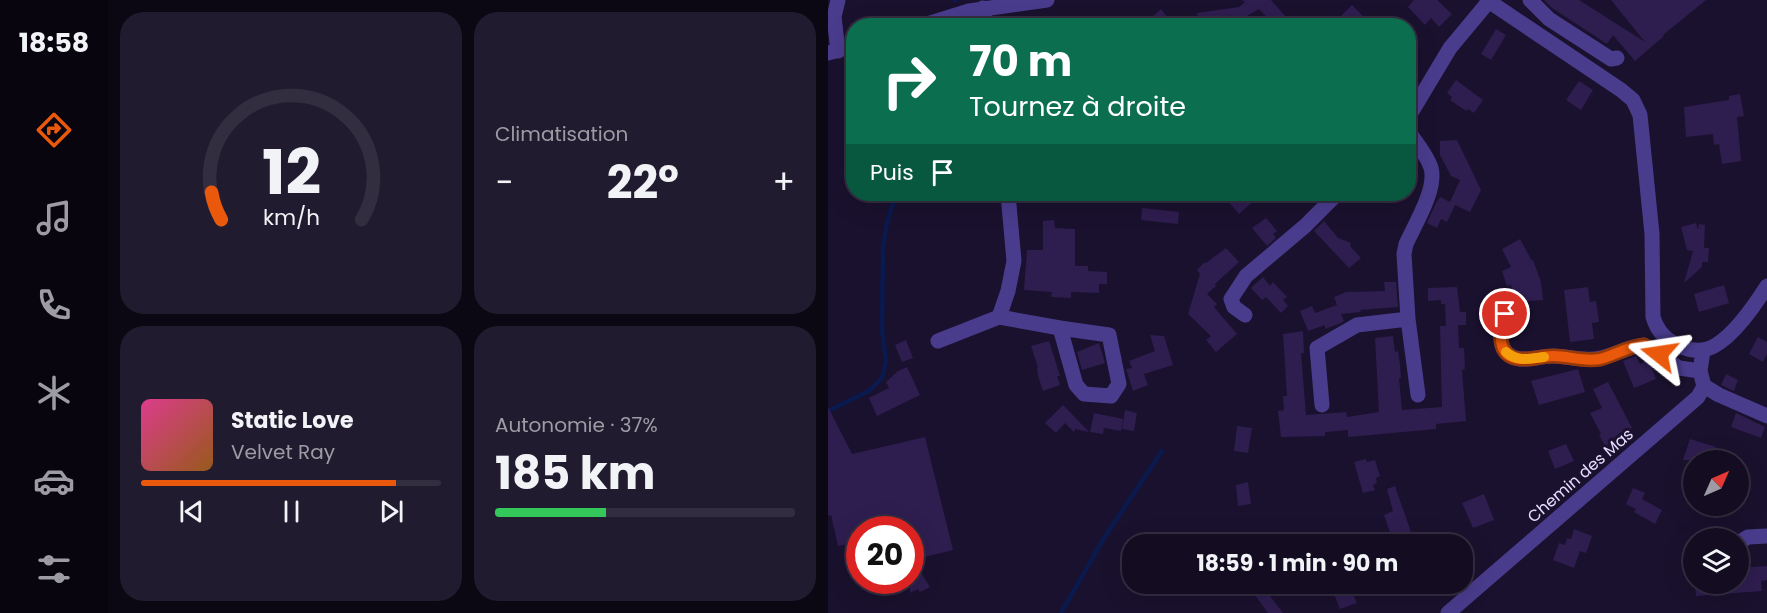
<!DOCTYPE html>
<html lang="fr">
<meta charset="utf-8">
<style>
body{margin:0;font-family:Poppins,sans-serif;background:#211b2f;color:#f1f3f6;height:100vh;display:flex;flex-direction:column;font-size:22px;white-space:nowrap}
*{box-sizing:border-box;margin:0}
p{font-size:20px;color:#9d9ca5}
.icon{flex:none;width:33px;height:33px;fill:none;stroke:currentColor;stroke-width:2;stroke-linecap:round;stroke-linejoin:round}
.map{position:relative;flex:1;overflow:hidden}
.panel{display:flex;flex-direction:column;gap:12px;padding:12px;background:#0b0713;width:720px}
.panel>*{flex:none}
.top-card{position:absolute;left:18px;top:18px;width:570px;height:183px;border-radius:24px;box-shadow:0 6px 24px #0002,0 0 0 2px #332d40;background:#0b6e4f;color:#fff;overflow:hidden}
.needle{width:39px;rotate:45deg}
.buttons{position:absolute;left:855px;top:450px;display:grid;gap:12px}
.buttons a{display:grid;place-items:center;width:66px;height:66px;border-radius:50%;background:#140d22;box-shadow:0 6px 24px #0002,0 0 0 2px #332d40;font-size:30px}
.speed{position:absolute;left:18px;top:516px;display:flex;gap:12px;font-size:30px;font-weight:700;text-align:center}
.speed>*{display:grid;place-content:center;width:78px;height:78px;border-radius:50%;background:#140d22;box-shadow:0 6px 24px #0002,0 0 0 2px #332d40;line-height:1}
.speed .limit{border:9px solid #d22;background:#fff;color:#111}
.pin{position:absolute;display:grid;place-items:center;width:51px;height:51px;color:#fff;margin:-26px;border:3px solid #fff;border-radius:50%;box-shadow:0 2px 6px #0007}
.me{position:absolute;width:66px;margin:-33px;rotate:285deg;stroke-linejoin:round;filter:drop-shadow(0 0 4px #0008)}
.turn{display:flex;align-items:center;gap:21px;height:126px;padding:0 24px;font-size:27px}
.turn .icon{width:78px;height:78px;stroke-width:2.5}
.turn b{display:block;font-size:42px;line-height:51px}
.then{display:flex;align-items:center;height:57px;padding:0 24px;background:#0003;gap:12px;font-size:22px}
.big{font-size:45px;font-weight:700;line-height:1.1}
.panel .widget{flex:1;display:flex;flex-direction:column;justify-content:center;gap:9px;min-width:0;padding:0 21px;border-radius:24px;background:#211b2f}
.panel .dial{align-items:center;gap:0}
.dial svg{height:156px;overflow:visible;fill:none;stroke:#332d40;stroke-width:7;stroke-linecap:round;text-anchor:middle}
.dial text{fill:#f1f3f6;stroke:none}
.song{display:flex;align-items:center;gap:18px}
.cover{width:72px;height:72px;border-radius:9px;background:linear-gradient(135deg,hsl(330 70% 55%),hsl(30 70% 35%))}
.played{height:6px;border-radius:3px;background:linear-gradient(90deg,#ea580c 85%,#332d40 85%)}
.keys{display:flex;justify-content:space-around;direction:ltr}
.heat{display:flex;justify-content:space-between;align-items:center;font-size:33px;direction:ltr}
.charge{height:9px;border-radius:4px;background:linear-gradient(90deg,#34c759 37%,#332d40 0)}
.panel .tiles{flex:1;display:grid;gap:12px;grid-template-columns:repeat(2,1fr)}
.trip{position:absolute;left:294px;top:534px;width:351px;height:60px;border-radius:24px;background:#140d22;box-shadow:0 6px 24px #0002,0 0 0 2px #332d40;font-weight:700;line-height:60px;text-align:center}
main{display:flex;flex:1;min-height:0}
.tab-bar{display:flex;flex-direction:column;width:108px;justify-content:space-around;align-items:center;background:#08050e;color:#9d9ca5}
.tab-bar .icon{width:42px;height:42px}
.tab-bar .active{color:#ea580c}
.tab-bar b{font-size:27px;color:#f1f3f6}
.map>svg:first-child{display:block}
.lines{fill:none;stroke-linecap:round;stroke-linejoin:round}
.stream{stroke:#0a194e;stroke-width:4.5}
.building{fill:#2e1d4f}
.minor{stroke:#4a3c8d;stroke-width:15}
.route-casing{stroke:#983908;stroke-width:15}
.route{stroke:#ea580c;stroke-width:10}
.slow{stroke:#f59e0b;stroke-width:10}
.labels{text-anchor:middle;stroke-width:6;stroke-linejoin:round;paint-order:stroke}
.street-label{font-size:16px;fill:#e6deff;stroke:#1a112e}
</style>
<main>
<nav class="tab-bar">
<b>18:58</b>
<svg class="icon active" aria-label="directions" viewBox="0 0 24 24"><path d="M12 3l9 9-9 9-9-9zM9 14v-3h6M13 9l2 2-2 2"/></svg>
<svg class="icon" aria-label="music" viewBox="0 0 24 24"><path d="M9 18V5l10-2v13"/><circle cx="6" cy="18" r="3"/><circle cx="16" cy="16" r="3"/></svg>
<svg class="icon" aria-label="phone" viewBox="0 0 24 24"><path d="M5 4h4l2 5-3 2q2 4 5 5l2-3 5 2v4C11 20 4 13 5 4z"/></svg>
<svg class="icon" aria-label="climate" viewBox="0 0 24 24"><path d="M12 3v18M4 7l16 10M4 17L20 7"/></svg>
<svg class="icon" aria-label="car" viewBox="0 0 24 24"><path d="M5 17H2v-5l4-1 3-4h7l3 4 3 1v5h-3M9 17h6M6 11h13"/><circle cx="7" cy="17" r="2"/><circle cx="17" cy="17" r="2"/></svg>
<svg class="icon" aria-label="filters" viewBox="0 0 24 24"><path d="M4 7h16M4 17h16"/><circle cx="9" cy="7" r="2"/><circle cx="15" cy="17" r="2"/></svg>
</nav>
<section class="panel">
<div class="tiles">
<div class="widget dial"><svg viewBox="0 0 100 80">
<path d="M14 69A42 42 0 1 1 86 69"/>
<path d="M14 69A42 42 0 0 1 9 55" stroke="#ea580c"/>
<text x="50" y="56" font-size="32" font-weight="700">12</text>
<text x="50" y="72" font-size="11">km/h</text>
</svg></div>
<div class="widget"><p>Climatisation</p>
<div class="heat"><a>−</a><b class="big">22°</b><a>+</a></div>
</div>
<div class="widget">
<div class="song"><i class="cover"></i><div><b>Static Love</b><p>Velvet Ray</p></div></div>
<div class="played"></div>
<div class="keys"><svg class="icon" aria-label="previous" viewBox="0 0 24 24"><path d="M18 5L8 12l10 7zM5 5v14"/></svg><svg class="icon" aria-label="pause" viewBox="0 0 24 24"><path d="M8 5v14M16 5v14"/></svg><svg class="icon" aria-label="next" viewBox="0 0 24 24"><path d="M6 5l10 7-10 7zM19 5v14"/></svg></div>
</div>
<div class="widget"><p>Autonomie · 37%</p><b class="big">185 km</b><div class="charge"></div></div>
</div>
</section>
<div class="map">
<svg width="939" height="613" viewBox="0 0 939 613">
<rect width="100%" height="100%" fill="#1a112e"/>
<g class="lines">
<path class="stream" d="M127,1V0
M0,411L41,391L54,378L58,361L54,330L55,248L59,223L68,194
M233,613L276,538L334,451"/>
</g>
<path class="building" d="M414,0H443L466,26H447L431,9L407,23L371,26L369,13L411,7L417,2Z
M586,0H609L624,14L611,27L603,18L597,25L580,7Z
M716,0H751L817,42L783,0H878L835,35L836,36L807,61L785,35L779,44L724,8Z
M524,5L531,12L544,26H516L510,19Z
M333,9L346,26H332L324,17Z
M668,29L678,35L663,60L653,54Z
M628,80L655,100L646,113L640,109L638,111L622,100L624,97L619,93Z
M751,81L765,90L753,110L738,100Z
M912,94L916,116L909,117L913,161L894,164L891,144L886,145L885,134L858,137L856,107L901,100V96Z
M629,140L653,190L642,212L627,205L619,222L613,219L609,228L599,223L608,203L612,197L622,202L632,180L623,176L612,155V141Z
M394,194H433L411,214Z
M314,208L351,212L350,224L313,220Z
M438,218L449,231L445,234L448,238L439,246L424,228Z
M226,220L227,228L247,229V266H260V271L279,272V284H271V293L243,292V298L223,297L224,292L196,290L199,250H215V221Z
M496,221L510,238L523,243L522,246L533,258L521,268L486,231Z
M868,223L870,230L871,224L877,225L876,248H881L880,262H874V267L856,283L865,251L859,250L853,227Z
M692,239L704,261L705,260L713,282L715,300L686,302L683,285L679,286L674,271L683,267L674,249Z
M398,248L411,262L387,284L388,286L379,294L389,304L386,307L409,334L388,352L378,340L383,336L360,314L372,274L369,270L377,262L378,263Z
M435,277L442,286L445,282L459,297L455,300L460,306L453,313L438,297L434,300L423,288Z
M556,282H568L570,307L532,310L533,312L513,314L516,321L513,323L497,329V325L480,331L472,311L484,306L487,313L509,305L506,297L518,292L557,291Z
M896,285L901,303L871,312L866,294Z
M629,287L632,312H638V325H630L631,348H636L637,369L634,370L638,421L608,424V429L543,435L520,437V430L497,432V436L453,437L450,411L456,410L455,396H459L455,334L475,331L476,353H473L478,415L518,412L519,417L551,412L547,338L565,336L567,352L570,351L572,364L573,378H571L574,410L614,407L612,326H618L617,304H613V300L600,301V288Z
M760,287L762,302L768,301L771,322L764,323L766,339L742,342L736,290Z
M322,335L336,336L345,365L316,374L320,385L305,391L298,369L304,368L301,361L327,351Z
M930,337L939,342V354L935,362L921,354Z
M78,340L85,358L74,362L67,345Z
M221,341L232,376H229L232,385L215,391L210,376L209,368L210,367L203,346Z
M271,343L277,363L254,370L249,352Z
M808,356L812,364L821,360L828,379L806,388L795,361Z
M79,367L92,395L49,416L41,398L61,388L58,382L70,371Z
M750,369L757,392L711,405L703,381Z
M898,374L910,380L906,391L893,385Z
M780,382L804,428L778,447L771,435L773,434L762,413L774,408L765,389Z
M235,405L240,410L261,432L247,429L246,432L237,423L228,433L217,423Z
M0,407L24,454L97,437L125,550L85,560L102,587L92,592L90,589L82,593V530H32V542L10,546L3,515L0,516Z
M297,410L309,413L306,431L294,429Z
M266,413L295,419L293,431L276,428L275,434L262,432Z
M908,413L937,427L933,438L903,427Z
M409,426L424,428L420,453L406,451Z
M862,439L888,447L883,460H855Z
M738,444L746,461L727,469L720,451Z
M538,459L539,462L547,460L552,476L548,478L549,483L545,485L547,490L535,493L526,462Z
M420,482L423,504L410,506L408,485Z
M567,486L583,532L576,534L580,544H566L556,515L565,511L559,489Z
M805,488L817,493L814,499L834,510L827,524L806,512L808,509L798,504Z
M656,494L666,520L645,528L634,503Z
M746,529L764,536L758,553L752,551L746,568L725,560L731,543L737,545L739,538L743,539Z
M503,532L506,538L524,532L528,544H473Z
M939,566V580L933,581L934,591L868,596L867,584H910V568Z
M502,584H518L521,593L524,592L529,603L512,609Z
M436,588L455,613H440L427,595Z"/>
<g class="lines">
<path class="minor" d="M10,0L6,17L10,51
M659,0L793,90L805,100L812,115L824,234L825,317C829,330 838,341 852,346C858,349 867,351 874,350C898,348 927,305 939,286
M702,0L721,19L783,59L789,58
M155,8L158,26
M93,26L141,11L219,0
M0,53L26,46
M580,118L622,48L662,0
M580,131C588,142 599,155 603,168C609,189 587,224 578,244L576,254L580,319L590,395
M677,314C671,330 668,357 692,359C703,360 714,356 725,356C741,356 755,362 772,358C787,355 801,346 816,345L851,368L872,371
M417,315L406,307L403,299L418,276L477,226L509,194
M171,317L232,328L248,385L256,394L283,396L291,384L281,335L232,328
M110,341L171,317L180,291L186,261L180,194
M876,386L891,395L939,416
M494,405L489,348L529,325L580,319
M910,543L920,537L939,536
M620,613L870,397L876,386L872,371L875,351"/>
</g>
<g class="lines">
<g class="route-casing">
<path id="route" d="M677,314C672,330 667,357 692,359C703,360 714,356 725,356C741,356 755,362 772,359C787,355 801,346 816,345L831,354"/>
</g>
<use href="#route" class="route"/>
<path class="slow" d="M678,352C689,362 701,359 716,357"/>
</g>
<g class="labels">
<g class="street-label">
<text transform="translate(752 475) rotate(-41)" y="6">Chemin des Mas</text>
</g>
</g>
</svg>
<div class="buttons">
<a><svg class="needle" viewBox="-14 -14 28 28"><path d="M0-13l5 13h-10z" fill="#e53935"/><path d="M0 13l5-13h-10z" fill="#9d9ca5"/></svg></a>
<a><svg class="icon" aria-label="layers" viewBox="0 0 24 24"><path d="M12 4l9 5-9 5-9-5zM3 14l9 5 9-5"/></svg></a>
</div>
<div class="speed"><div class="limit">20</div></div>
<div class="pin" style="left:677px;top:314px;background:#d93025"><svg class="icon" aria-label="arrive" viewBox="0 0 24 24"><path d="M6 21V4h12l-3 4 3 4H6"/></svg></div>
<svg class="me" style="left:831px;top:354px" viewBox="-20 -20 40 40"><path d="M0-17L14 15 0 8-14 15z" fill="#ea580c" stroke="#fff" stroke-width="4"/></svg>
<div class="trip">18:59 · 1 min · 90 m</div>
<div class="top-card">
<div class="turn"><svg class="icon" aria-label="right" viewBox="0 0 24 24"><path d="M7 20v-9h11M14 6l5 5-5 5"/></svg><div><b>70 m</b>Tournez à droite</div></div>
<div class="then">Puis<svg class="icon" aria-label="arrive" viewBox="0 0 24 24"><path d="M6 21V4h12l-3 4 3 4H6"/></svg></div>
</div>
</div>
</main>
